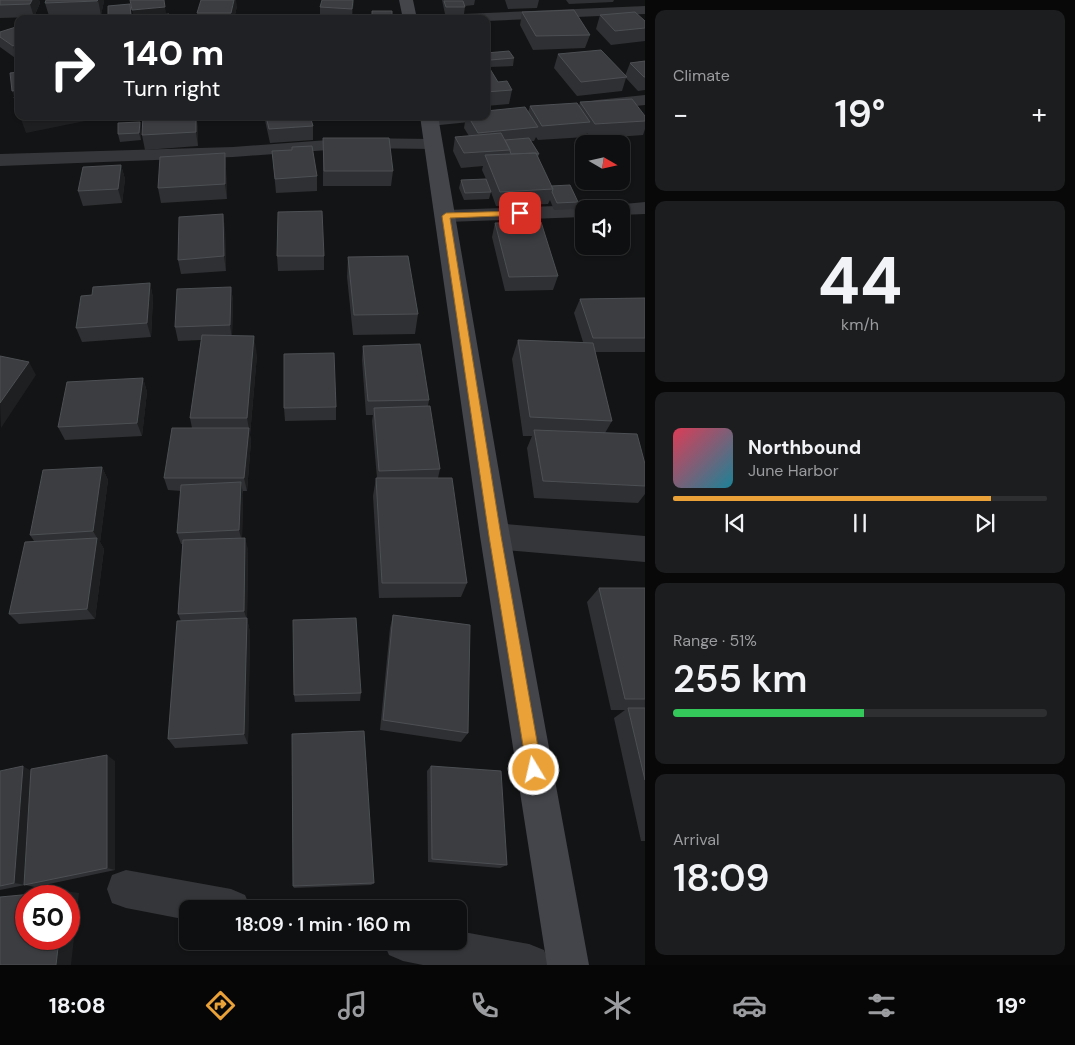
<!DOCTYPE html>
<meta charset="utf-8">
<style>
body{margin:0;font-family:"DM Sans",sans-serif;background:#1c1d1e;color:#f1f3f6;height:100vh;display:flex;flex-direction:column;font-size:19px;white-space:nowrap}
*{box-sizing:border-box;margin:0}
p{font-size:16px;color:#9b9c9f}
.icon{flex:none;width:28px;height:28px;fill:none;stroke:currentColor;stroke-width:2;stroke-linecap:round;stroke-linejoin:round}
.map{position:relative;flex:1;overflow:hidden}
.side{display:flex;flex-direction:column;gap:10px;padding:10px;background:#080809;width:430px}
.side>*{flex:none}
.banner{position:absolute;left:15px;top:15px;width:475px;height:105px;border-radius:10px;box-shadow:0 1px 4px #0004,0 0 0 1px #2e2f30;background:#202124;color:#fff;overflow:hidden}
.needle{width:32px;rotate:99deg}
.buttons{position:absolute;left:575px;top:135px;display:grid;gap:10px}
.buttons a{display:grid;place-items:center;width:55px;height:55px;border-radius:10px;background:#0e0f10;box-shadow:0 1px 4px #0004,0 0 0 1px #2e2f30;font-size:25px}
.speed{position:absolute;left:15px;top:885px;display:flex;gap:10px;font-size:25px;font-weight:700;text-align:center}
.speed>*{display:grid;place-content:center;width:65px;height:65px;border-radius:50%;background:#0e0f10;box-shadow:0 1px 4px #0004,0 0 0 1px #2e2f30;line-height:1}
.speed .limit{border:8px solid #d22;background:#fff;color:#111}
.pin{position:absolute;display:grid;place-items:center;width:42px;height:42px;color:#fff;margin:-21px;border-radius:10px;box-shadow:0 2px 8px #0006}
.me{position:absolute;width:55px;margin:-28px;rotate:351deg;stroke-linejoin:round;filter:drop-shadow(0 0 4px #0008)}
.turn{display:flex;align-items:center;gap:18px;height:105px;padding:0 25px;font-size:22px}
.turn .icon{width:65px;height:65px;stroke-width:2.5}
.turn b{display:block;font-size:35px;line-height:42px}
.big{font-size:38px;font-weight:600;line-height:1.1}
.side .tile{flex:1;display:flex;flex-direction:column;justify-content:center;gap:8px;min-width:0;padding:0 18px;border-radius:10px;background:#1c1d1e}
.side .dial{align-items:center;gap:0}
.dial b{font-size:65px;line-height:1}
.song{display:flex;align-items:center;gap:15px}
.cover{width:60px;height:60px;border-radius:8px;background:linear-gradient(135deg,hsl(350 70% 55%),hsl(190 70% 35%))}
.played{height:5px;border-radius:2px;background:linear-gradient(90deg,#eaa137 85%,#2e2f30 85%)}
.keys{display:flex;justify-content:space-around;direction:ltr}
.heat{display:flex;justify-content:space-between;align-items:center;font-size:28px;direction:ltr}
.charge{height:8px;border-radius:4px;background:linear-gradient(90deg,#34c759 51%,#2e2f30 0)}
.trip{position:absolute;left:179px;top:900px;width:288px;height:50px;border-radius:10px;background:#0e0f10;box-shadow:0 1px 4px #0004,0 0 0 1px #2e2f30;font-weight:600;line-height:50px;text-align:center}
.dock{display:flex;height:80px;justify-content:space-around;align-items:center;background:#060606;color:#9b9c9f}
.dock .icon{width:35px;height:35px}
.dock .on{color:#eaa137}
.dock b{font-size:22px;color:#f1f3f6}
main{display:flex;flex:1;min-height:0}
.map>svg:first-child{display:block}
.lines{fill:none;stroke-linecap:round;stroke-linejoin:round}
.minor{fill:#35363a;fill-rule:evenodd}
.secondary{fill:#43454a;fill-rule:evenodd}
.wall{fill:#2f3033}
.shaded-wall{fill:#1e1f21}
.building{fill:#3c3d41;stroke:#4c4f53}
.route{fill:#eaa137;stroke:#986924}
</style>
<main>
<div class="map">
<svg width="645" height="965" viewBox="0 0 645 965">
<rect width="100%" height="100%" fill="#131415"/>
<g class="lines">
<path class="minor" d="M645,6V14L486,21V19H433L440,15Z
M645,95V105L597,110L591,109L589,105L591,101L597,100Z
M486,114L488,116L485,120L479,121L430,126L424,125L421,121L428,116H486Z
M355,138L433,139L439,140L442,144L439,148L433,149L355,148L233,157L0,166V154L233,147Z
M645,202V214L621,215V209H611L614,205Z
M584,205L592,209H584V217L446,222L439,220L436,216L439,212L446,210Z
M495,523L645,536V562L495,549L485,545L480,536L485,527Z
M126,870L231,889L245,895L251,909H188V920L126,908L112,903L107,889L112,875Z
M458,931L529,944L544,950L550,965H423L403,961L389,955L383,941H458Z"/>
<path class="secondary" d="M399,0H413L417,19H403Z
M420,116H438L510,536L589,965H547L480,536Z"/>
</g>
<path class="wall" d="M0,0H39L40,3L34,17L0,18Z
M354,0L352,15L392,19H320V7Z
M442,0H475L474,5L465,6L464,14H445Z
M505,0H539L537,8L508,9Z
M566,0H614L613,2L569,4Z
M104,1L101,15L54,16H49L45,3Z
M130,4L132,19H108V6Z
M237,6L234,19H198L197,13Z
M522,12L590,35L585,48L533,50L520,25Z
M600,15L645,21V41L611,45L596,29Z
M19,26V60H18L0,47V32Z
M486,37L488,41L486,52Z
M486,53L514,58L513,66L489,67L498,82L512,90L509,104L486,106Z
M558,54L625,76L630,63L645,61V90L638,91L626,78L622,91L577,96L554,68Z
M580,102L645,116V129L643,135L590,139L587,133L586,137L538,140L536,137L534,141H531L539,154L538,157L551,186L578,202L576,209L554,210L550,200L548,204L496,206L491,192L489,199L464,200L459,188L461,180L486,179L482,170L483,166L461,168L453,151L455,137L469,136L464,128L466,116H486L528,112L530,106H579Z
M264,116H310L313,126V140L270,143Z
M140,122L141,129V140L120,142L118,134Z
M198,126V146L145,150L142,135Z
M323,138L393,171L391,186H323Z
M272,151L317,176V191L276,193Z
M225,153L226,168L227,199L161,203L158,188Z
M121,165L125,179L122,203L83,206L78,191Z
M495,223L558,276L553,290L505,291L492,237Z
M225,228L226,271L181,274L178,260Z
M277,256H324V270L278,271Z
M348,257L418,314L415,334L353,335L347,277Z
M150,283L153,298L151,337L82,342L76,328L92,295Z
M231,287L233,301L232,335L257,355L250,435L251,441L247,491H243V494L242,538L248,549L247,619L250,632L248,744L175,748L168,739L181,621L178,614L183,544H181L177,533L181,491L168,490L164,478L192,428L190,418L201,340L178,341L175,327Z
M645,298V352H595L612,421L605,433L645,464V494L638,503L534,498L527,448L532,436H523L512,359L518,340L583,342L574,313L580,299Z
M363,346L429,400L428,406L440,469L438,478L467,583L461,597L379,598L373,496L376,478H377L372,421L373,415H366L362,360Z
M143,378L147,392L142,436L65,440L58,427Z
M336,407V420L285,421L284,408Z
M102,467L108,480L100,542L104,549L95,619L19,624L9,614L34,541L30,535Z
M599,588H645V841H641L614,718L625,710H611L587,602Z
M393,615L468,733L461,742L380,730L390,628Z
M361,693L360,701L295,702L294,695Z
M115,761V870L35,887L25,885L0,890V771H31Z
M431,766L507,865L500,868L428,862L427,771Z
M374,883L371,885L294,888L293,886Z"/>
<path class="shaded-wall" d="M32,0H39L40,3L34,17L30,4Z
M98,0H104V1L101,15Z
M234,0H236L237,6L234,19H232L231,13Z
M353,0H354L352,19V9Z
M165,7L167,19H134L132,10Z
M19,44V60H18L13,46Z
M19,90V105H17L12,91Z
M33,116H84L85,121L26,133L21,119Z
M196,116L198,126V146L196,132Z
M140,122L141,129V140L139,133Z
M225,153L226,168L227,199L225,184Z
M121,165L125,179L122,203L118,189Z
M223,214L225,228L226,271L224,256Z
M150,283L153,298L151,337L147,323Z
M231,287L233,301L232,339L230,325Z
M254,336L257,355L250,435L251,441L247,491L244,478L249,429L247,418Z
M29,362L36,375L1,428L0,403Z
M143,378L147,392L142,436L137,423Z
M102,467L108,480L100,542L104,549L95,619L87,609L97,538L93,531Z
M241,482L243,494L242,541L239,530Z
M245,538L248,549L247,619L250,632L248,744L244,734L247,620L244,611Z
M107,755L115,761V870L107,868Z
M23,766L33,772L26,885L14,883Z
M65,891L79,893L71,965H56L59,939H69V896H64Z"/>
<path class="building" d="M0,0H32L30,4L0,5Z
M46,0H98L97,1L45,3Z
M130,0H164L165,7L132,10Z
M201,0H234L231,13H197Z
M322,0H353L352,9L320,7Z
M444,1H463L465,7H446Z
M130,4L131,16L108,18V6Z
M574,10L590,35L536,36L522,12Z
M372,11H392V19H346V15H372Z
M635,12L645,21V28L615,31L600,15Z
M169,14L171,19H136V18Z
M52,15L58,19H40Z
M19,26V44L13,46L0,37V32Z
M601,50L627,77L581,82L558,54Z
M509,51L514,58L490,60L486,55V53Z
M645,61V77H644L630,63Z
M486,64H487L498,82L507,81L512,90L486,92Z
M19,72V90L12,91L10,73Z
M14,97H19V112Z
M632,99L645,116V121L595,124L580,102Z
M577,103L590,122L542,126L530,106Z
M525,107L538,127L478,133L468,116H486V111Z
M20,116H33L21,119Z
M143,116H196V132L142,135Z
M266,116H310L313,126L269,129Z
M140,122L139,133L118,134V123Z
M501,133L510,150L464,153L455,137Z
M323,138H389L393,171H324Z
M529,138L539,154H536V153L511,154L510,151V150L505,140Z
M312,146L317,176L275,179L272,151L292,150V147Z
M225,153V184L158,188L160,157Z
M536,153L553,189L500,192L485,155Z
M121,165L118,189L78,191L83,167Z
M486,179L491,192L465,193L461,180Z
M570,185L578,202L557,203L552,192L553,189L551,186Z
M322,211L324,256H277L278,212Z
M223,214L224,256L178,260L179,217Z
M541,222L558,276L509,277L495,223Z
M408,256L418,314L354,315L348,257Z
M150,283L147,323L76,328L81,296L92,295L93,287Z
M231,287L230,325L175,327L177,289Z
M645,298V338H593L580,299Z
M202,335L254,336L247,418H190Z
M518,340L593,343L612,421L530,417Z
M420,344L429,400L368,401L363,346Z
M334,353L336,407L284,408V354Z
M0,356L29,362L0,403Z
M143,378L137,423L58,427L67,382Z
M430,406L440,469L379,471L374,408Z
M172,428H249L244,478H164Z
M534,430L637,434L645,464V486L543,481Z
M102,467L93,531L30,535L43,470Z
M376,478H452L467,583H382Z
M241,482L239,530L177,533L181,485Z
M97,538L87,609L9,614L25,542Z
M245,538L244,611L178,614L183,540Z
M599,588H645V699H625Z
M393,615L470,625L468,733L383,720Z
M247,618L244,734L168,739L177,621Z
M356,618L361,693L294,695L293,620Z
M628,708H645V780Z
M364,731L374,883L293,886L292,734Z
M107,755V868L24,885L31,769Z
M23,766L14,883L0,886V771Z
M431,766L501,771L507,865L432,859Z
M65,891L64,896H26V939H59L56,965H0V897Z"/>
<path class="route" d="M520,211L524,213L523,215L450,218L501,536L542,770L540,775L534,777L529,775L527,770L489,536L442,216L446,213Z"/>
</svg>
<div class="buttons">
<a><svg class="needle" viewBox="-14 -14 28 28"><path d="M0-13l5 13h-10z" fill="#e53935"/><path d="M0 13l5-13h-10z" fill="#9b9c9f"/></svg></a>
<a><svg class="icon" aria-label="sound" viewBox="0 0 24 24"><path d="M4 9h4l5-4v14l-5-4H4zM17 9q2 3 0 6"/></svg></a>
</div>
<div class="speed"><div class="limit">50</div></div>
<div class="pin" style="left:520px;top:213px;background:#d93025"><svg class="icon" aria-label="arrive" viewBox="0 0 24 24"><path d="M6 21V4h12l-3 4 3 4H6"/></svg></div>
<svg class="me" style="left:534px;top:770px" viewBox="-20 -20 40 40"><circle r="17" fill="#eaa137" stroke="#fff" stroke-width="3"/><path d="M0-11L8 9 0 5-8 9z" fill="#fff"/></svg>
<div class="trip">18:09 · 1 min · 160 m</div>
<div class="banner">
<div class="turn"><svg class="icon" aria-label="right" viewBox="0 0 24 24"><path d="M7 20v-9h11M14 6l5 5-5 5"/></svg><div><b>140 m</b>Turn right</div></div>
</div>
</div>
<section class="side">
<div class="tile"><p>Climate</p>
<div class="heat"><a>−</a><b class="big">19°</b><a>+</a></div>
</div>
<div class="tile dial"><b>44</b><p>km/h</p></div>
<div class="tile">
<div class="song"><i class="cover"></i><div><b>Northbound</b><p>June Harbor</p></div></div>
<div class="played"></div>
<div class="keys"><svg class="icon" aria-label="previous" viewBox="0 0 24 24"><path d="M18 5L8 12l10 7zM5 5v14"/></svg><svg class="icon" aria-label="pause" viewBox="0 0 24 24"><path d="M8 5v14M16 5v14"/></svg><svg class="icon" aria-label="next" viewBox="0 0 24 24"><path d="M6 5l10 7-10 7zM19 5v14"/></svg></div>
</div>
<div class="tile"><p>Range · 51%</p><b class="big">255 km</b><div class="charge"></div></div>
<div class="tile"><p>Arrival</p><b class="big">18:09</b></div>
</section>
</main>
<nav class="dock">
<b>18:08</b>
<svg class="icon on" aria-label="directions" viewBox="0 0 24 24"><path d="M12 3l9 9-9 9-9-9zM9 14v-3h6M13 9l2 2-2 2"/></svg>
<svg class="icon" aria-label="music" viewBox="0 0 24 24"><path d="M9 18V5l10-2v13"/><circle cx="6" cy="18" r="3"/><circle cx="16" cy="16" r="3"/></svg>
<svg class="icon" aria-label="phone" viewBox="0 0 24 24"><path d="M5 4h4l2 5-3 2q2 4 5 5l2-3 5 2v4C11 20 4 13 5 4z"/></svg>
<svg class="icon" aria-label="climate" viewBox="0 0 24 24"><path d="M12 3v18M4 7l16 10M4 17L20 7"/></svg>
<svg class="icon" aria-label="car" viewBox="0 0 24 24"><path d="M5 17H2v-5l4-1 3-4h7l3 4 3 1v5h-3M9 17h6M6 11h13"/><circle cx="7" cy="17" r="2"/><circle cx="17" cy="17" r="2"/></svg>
<svg class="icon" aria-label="filters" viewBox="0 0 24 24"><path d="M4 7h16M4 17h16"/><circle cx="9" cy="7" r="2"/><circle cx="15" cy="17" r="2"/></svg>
<b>19°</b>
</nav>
